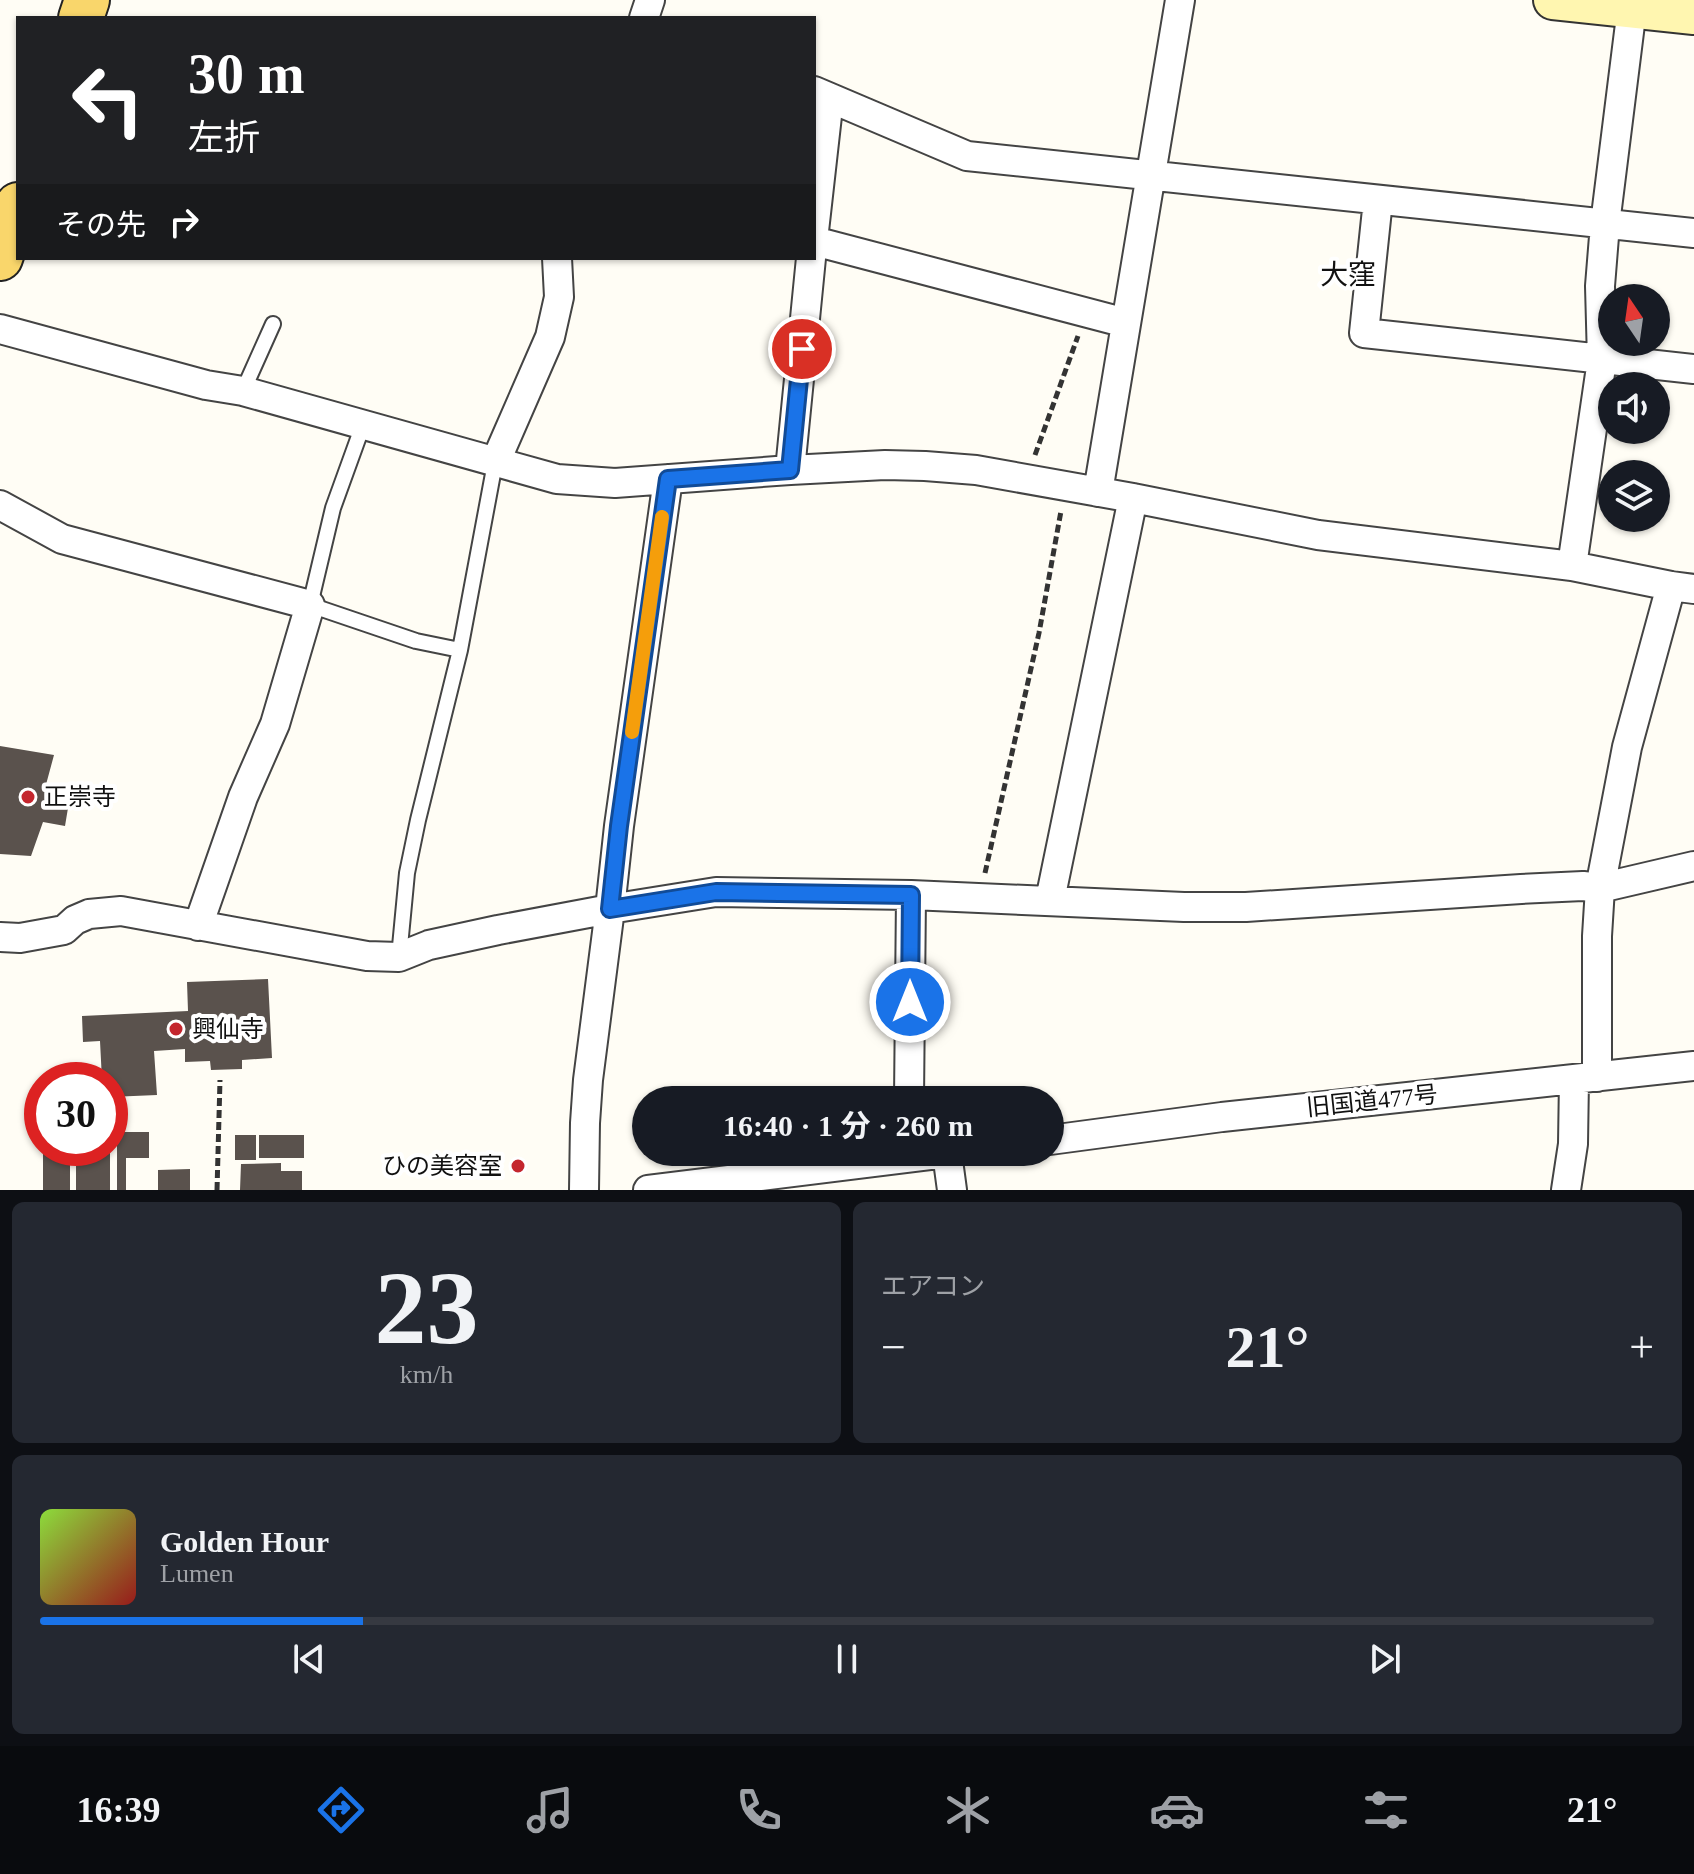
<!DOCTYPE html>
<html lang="ja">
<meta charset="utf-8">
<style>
body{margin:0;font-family:"Times New Roman","Noto Sans JP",serif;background:#242831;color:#f1f3f6;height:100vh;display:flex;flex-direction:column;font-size:30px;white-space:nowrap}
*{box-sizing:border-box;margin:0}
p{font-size:26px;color:#9ea1a6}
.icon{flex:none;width:44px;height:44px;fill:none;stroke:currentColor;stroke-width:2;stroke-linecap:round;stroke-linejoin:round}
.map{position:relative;height:1190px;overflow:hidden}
.sheet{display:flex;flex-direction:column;gap:12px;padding:12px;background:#0d0f14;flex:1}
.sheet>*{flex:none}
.top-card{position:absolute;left:16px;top:16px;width:800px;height:244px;border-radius:0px;box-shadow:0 2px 6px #0004;background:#202124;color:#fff;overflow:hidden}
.needle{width:52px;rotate:347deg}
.tools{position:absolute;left:1598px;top:284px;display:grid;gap:16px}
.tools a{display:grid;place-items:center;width:72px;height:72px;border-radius:50%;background:#171b24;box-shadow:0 2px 6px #0004;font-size:40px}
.speed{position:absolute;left:24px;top:1062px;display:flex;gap:16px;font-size:40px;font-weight:700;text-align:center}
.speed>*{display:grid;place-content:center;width:104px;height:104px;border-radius:50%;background:#171b24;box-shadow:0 2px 6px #0004;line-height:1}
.speed .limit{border:12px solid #d22;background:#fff;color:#111}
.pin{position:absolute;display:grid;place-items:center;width:68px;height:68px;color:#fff;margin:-34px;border:4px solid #fff;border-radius:50%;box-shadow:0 2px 8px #0007}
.me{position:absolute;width:88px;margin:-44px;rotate:0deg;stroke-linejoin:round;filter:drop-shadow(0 0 6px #0008)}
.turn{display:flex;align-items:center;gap:28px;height:168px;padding:0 40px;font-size:36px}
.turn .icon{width:104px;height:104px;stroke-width:2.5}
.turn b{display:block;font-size:56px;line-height:68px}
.then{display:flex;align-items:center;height:76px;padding:0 40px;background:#0003;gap:16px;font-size:30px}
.big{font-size:60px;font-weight:700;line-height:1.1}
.sheet .card{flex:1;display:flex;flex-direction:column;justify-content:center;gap:12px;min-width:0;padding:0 28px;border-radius:12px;background:#242831}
.sheet .dial{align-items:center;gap:0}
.dial b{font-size:104px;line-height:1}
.song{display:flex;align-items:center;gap:24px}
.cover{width:96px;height:96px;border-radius:12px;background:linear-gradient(135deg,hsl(90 70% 55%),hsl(0 70% 35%))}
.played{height:8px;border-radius:4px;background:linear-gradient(90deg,#1a73e8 20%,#363941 20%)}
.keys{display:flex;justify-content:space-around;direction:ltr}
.heat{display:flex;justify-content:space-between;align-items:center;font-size:44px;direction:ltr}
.sheet .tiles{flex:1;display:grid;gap:12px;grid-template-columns:1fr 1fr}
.card:last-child{grid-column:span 2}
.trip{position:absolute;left:632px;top:1086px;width:432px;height:80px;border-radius:40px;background:#171b24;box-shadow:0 2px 6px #0004;font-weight:700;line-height:80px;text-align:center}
.tab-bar{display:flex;height:128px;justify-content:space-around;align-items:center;background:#090b0e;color:#9ea1a6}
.tab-bar .icon{width:56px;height:56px}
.tab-bar .on{color:#1a73e8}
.tab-bar b{font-size:36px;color:#f1f3f6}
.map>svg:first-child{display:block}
.building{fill:#5a524d}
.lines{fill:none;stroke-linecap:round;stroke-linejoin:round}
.lane-casing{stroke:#444;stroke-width:18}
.street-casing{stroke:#444;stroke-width:32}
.secondary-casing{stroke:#333;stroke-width:42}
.primary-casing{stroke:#222;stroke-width:48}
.path{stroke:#333;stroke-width:5;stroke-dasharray:8 4;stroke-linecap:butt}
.lane{stroke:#fff;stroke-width:14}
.street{stroke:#fff;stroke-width:28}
.secondary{stroke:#fff6b0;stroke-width:38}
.primary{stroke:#f9d66b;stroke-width:44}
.route-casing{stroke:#114b97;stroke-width:20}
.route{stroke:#1a73e8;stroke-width:14}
.slow{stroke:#f59e0b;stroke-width:14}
.poi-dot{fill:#c4262e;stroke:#fff;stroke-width:3}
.labels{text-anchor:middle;stroke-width:8;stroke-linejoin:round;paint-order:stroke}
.poi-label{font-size:24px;fill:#111;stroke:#fff;text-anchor:start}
.street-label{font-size:24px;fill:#111;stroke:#fff}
.quarter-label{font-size:28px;fill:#111;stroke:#fff}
</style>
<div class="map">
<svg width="1694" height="1190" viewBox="0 0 1694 1190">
<rect width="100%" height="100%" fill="#fffdf5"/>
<path class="building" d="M0,746L54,755L44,792L69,802L65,826L43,822L31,856L0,854Z
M268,979L272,1058L242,1060V1069L211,1070L210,1061L185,1062V1049L154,1051L157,1095L110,1097V1080H102L100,1041L83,1042L82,1016L188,1011L187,982Z
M117,1132H149V1158H126V1190H117Z
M235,1135H256V1160H235Z
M259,1135H304V1158H259Z
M76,1148H110V1190H76Z
M43,1153H70V1190H43Z
M281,1163V1171H302V1190H240L241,1164Z
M190,1169V1190H158V1170Z"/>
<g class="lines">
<g class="lane-casing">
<path id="lane" d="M243,391L273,324
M363,425L333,508L310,605L416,641L460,650
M399,957L407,873L418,820L460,650L495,463"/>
</g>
<g class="street-casing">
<path id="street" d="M644,18L650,0
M814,91L967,156L1694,233
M1378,200L1364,333L1694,369
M814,231L829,98
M814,241L1126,323
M0,329L206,385L243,391L557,479L615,483L790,470L885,465L925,466L976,470L1133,498L1318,535L1572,566L1671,586L1694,589
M495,463L550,337L559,297L557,258
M790,470L811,258
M1098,492L1180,0
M0,505L62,539L310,605L275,724L243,797L198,926
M1572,566L1602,360L1600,286L1605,224L1632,8
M1050,900L1133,498
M0,937L20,938L64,930L75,920L89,914L121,911L367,956L399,957L429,945L498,930L610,909L716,892L911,895L1184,907H1246L1521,889L1583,886L1600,888L1694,866
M1597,1077V936L1600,888L1627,747L1671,586
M909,1100L911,895
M1050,1140L1222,1117L1694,1066
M947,1153L952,1190
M584,1190L585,1123L588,1080L610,909L619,826L668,479
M648,1190L954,1152
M1566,1190L1573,1144L1574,1079"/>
</g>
<g class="secondary-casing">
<path id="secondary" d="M1553,0L1694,15"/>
</g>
<g class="primary-casing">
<path id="primary" d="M81,18L87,0
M0,258L18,205"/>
</g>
<path class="path" d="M1035,455L1078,336
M985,873L1039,633L1061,511
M217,1190L220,1080"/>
<use href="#lane" class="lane"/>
<use href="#street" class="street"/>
<use href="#secondary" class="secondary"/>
<use href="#primary" class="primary"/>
</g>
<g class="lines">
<g class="route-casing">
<path id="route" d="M802,349L790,470L668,479L619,826L610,909L716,892L911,895L910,1002"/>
</g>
<use href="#route" class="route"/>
<path class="slow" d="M632,732L662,517"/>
</g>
<g class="poi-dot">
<circle cx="28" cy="797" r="8"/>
<circle cx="176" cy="1029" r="8"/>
<circle cx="518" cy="1166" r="8"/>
</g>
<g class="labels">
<g class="poi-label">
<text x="44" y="805">正崇寺</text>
<text x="192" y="1037">興仙寺</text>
<text x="502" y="1174" text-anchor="end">ひの美容室</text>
</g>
<g class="street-label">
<text transform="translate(1372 1101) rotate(-6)" y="8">旧国道477号</text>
</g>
<g class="quarter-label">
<text x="1348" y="284">大窪</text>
</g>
</g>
</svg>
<div class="tools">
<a><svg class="needle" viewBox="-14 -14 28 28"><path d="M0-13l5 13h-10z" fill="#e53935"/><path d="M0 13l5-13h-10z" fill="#9ea1a6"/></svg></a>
<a><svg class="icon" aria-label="sound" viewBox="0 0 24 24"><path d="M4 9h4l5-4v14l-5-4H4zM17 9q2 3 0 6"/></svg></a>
<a><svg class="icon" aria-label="layers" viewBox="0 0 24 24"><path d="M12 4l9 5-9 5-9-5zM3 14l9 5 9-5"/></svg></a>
</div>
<div class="speed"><div class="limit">30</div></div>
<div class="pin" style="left:802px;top:349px;background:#d93025"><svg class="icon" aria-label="arrive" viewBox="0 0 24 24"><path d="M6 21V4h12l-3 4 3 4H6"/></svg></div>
<svg class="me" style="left:910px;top:1002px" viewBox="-20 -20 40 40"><circle r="17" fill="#1a73e8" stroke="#fff" stroke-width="3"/><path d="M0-11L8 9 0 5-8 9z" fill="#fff"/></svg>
<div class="trip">16:40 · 1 分 · 260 m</div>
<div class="top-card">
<div class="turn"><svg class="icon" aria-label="left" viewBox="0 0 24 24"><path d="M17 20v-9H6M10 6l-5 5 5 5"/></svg><div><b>30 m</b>左折</div></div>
<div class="then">その先<svg class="icon" aria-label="right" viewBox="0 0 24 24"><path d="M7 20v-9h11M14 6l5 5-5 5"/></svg></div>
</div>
</div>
<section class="sheet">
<div class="tiles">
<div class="card dial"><b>23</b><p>km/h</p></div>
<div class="card"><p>エアコン</p>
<div class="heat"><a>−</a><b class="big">21°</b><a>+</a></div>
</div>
<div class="card">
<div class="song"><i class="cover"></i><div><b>Golden Hour</b><p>Lumen</p></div></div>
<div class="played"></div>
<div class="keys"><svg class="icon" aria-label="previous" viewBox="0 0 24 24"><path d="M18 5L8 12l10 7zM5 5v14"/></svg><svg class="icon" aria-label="pause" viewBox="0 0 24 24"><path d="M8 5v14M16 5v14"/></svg><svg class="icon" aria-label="next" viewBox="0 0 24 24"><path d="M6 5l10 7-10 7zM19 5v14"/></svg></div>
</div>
</div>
</section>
<nav class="tab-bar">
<b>16:39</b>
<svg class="icon on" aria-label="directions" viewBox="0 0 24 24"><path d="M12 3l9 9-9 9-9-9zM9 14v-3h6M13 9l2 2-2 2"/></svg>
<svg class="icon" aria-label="music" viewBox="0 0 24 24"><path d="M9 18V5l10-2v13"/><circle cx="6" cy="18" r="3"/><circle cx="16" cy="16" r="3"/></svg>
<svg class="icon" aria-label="phone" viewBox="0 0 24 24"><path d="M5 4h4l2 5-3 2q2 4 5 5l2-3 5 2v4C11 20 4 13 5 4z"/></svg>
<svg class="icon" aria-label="climate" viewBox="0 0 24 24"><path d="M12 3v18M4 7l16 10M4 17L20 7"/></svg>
<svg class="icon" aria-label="car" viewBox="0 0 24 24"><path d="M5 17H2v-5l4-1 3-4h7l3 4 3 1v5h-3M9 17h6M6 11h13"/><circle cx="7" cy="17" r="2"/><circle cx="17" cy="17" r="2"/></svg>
<svg class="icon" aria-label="filters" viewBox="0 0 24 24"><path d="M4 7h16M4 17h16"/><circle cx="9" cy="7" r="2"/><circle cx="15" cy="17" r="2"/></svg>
<b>21°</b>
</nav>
